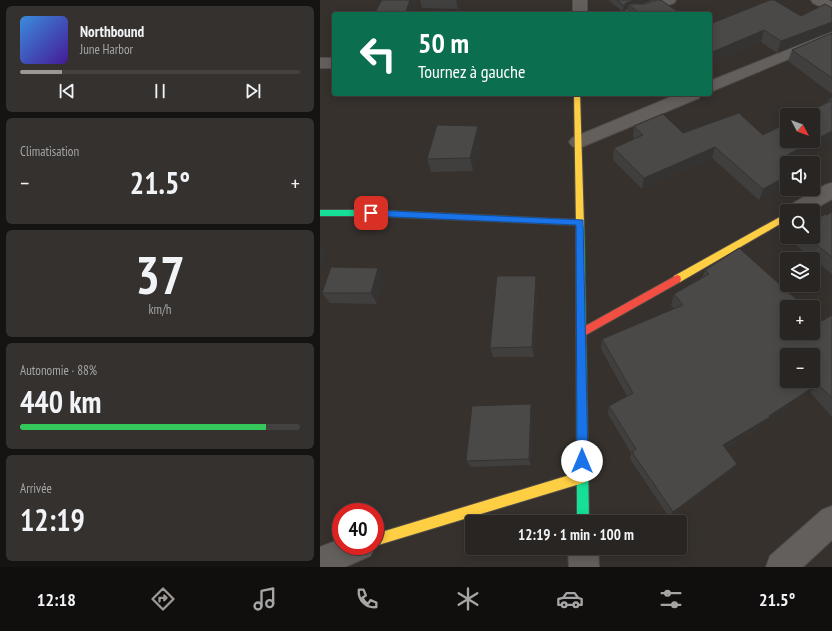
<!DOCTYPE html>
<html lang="fr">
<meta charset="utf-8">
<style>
body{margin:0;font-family:"PT Sans Narrow",sans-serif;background:#34312f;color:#f1f3f6;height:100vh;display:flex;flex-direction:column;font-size:15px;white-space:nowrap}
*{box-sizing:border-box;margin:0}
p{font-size:13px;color:#a5a5a5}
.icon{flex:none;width:22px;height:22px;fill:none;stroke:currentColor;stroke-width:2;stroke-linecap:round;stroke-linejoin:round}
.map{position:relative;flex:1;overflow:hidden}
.sheet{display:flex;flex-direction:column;gap:6px;padding:6px;background:#161413;width:320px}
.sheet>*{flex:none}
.banner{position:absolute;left:12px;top:12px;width:380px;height:84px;border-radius:4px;box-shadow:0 2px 10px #0003,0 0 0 1px #444240;background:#0b6e4f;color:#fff;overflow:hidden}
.needle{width:26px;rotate:131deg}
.tools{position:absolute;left:460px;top:108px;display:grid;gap:8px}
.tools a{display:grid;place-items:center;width:40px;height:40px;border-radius:4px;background:#282522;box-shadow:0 2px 10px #0003,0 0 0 1px #444240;font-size:20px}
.speed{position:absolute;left:12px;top:503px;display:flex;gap:8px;font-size:20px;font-weight:700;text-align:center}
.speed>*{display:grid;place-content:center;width:52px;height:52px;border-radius:50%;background:#282522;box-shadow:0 2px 10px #0003,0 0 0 1px #444240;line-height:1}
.speed .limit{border:6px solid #d22;background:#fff;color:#111}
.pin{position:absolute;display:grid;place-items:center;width:34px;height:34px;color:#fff;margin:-17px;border-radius:8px;box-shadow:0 2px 6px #0006}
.me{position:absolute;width:44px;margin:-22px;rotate:0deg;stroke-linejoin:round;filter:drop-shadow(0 0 3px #0008)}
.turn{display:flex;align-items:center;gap:14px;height:84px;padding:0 20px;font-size:18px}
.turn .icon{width:52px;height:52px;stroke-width:2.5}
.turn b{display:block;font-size:28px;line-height:34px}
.big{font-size:30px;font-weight:600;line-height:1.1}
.sheet .card{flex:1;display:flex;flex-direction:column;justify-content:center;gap:6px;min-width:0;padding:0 14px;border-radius:6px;background:#34312f}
.sheet .dial{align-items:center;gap:0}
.dial b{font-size:52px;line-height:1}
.song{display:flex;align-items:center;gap:12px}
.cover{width:48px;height:48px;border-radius:6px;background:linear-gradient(135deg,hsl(210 70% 55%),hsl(260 70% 35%))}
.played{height:4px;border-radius:2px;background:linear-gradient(90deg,#9e9894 15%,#444240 15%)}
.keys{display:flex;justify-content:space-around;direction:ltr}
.heat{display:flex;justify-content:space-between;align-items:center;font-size:22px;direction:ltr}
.charge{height:6px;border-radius:3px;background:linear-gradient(90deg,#34c759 88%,#444240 0)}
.trip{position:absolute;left:145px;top:515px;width:222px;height:40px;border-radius:4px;background:#282522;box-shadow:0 2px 10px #0003,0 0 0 1px #444240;font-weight:600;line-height:40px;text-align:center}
.tab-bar{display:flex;height:64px;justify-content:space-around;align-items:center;background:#100f0e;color:#a5a5a5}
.tab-bar .icon{width:28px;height:28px}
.tab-bar .on{color:#9e9894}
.tab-bar b{font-size:18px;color:#f1f3f6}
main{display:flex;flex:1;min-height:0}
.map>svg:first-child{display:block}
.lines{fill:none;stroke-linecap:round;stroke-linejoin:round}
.street-casing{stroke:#524d49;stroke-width:2}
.fast-casing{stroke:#524d49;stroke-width:2}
.slow-casing{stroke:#524d49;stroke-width:2}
.jam-casing{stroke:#524d49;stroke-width:2}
.street{fill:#635f5c;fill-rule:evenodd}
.fast{fill:#16e098;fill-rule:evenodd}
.slow{fill:#ffcf43;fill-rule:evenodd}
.jam{fill:#f24e42;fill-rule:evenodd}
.wall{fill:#403f3e}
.shaded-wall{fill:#343332}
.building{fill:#4b4948;stroke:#343332;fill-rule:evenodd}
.route{fill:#1a73e8;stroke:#114b97}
</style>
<main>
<section class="sheet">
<div class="card">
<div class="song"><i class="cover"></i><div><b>Northbound</b><p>June Harbor</p></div></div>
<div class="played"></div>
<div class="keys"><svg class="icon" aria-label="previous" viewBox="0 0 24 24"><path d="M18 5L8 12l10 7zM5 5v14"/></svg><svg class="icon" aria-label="pause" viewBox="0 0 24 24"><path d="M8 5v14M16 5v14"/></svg><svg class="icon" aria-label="next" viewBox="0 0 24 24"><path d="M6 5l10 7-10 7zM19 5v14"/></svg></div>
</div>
<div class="card"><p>Climatisation</p>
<div class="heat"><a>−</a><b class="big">21.5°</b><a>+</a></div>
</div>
<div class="card dial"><b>37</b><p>km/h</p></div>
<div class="card"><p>Autonomie · 88%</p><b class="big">440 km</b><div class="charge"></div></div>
<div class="card"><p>Arrivée</p><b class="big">12:19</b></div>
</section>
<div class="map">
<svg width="512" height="567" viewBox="0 0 512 567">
<rect width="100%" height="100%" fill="#36312d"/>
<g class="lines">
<g class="street-casing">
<path id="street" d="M253,0H267V14H253Z
M336,0H356L354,3L324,14H304L306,11Z
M491,0H508L512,2V12L493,3Z
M512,32V41L390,92V81Z
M0,58H14V68H0Z
M358,94H381L379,98L264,146L258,148L252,146L249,142L252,138Z
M512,183V199L491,211H467V215L465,211L468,206L505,185Z
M512,506V540L483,567H446L450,556L502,510Z
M21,539V546H55L50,556L25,567H0V547Z
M248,548H278L279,567H249Z"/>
</g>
<g class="fast-casing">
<path id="fast" d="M0,210H51L263,220L264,222L269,522H257L256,225L51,216H0Z"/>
</g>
<g class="slow-casing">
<path id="slow" d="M254,94H260L264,226L260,229L256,226Z
M467,213V220L360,282H354L353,279L354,276Z
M263,471L267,473L269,477L267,481L263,483L55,546V534Z"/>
</g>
<g class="jam-casing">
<path id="jam" d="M357,275L360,276L361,279L360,282L264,336L261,337L258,336L256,333L258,330Z"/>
</g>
<use href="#street" class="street"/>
<use href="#fast" class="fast"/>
<use href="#slow" class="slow"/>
<use href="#jam" class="jam"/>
</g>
<path class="wall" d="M100,0H141L138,9L102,8Z
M288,0H327V2L320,4L361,14H307L308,9L305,10L303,12Z
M512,8V31L457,53L441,42L390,63V24L481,16Z
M512,33V94L468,61L472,50Z
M512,97V139L467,163L439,200L392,158L322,189L293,160L294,148L315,139L313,137L314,126L363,133L443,135L507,102L509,99Z
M158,126L161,139L153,171L111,172L107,159Z
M512,212V274L473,243L476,237H493L507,215Z
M385,270L502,321L512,315V417L490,392L446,421L443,425L405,448L417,464L411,470L349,517L310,459L311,453L288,414L289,406L307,396L281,349L282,339L354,309L351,305L354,294L382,278Z
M216,276L217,286L214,357H173L170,348Z
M64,279L57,304L10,303L2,293Z
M212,412L211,465L151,467L146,461Z"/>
<path class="shaded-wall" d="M90,0H98L93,14H85Z
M136,0H141L138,9Z
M314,0H327V2L312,7L308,4V9L305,10L303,12L304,6L306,3Z
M512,22V31L457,53L461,41Z
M444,30L441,42L390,63V53Z
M158,126L161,139L153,171L150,158Z
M512,131V139L455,170L460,159Z
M395,147L392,158L322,189L324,178Z
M467,176V184L439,200L443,189Z
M0,243L7,253L0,272Z
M58,268L64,279L57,304L51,293Z
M216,276L217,286L214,357L212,347Z
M498,384L490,392L446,421L443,425L397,452L403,445L449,416Z
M211,404L212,412L211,465L209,459Z
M417,464L411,470L349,517L353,512Z"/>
<path class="building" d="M62,0H90L85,14H54Z
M297,0H314L306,3L304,6Z
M337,0H341L361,14H320L308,4H325Z
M450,0H454L481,16L505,4L512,8V22L461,41L444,30L390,53V24Z
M512,33V78L472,50Z
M512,97V131L460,159L467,164V176L443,189L395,147L324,178L294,148L323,135L314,126L343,114L363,133L419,113L443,135L467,123V141H493V115H482L511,101L509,99Z
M117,125L158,126L150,158L107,159Z
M512,212V257L487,237H493V222L505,214L507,215Z
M419,248L485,307H467V333H493V314L502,321L512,315V398L498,384L449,416L450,417L403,445L417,464L353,512L312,452L316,449L289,406L313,393L282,339L363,305L354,294L389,274L385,270ZM467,355H493V381H467Z
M11,267L58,268L51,293H2Z
M177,276H216L212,347L170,348Z
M211,404L209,459L146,461L152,406Z"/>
<path class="route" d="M51,210L263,220L268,461L266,465L262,466L259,465L257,461L256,225L51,216L47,213Z"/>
</svg>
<div class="tools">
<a><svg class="needle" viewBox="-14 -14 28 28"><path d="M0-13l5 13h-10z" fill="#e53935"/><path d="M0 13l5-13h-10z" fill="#a5a5a5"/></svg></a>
<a><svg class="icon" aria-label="sound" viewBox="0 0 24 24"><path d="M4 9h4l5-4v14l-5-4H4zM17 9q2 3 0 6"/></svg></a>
<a><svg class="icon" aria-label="search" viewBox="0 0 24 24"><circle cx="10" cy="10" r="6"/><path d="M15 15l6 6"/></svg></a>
<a><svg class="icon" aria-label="layers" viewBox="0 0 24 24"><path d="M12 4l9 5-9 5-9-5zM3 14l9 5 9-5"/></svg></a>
<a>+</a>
<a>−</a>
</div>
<div class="speed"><div class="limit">40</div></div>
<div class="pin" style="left:51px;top:213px;background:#d93025"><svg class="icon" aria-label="arrive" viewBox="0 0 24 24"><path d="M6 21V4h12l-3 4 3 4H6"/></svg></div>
<svg class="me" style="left:262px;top:461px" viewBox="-20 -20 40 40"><circle r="19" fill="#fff"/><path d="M0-13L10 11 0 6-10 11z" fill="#1a73e8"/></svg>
<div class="trip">12:19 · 1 min · 100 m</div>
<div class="banner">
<div class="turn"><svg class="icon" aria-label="left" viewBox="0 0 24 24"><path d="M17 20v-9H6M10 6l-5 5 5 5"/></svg><div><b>50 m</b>Tournez à gauche</div></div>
</div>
</div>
</main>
<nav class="tab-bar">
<b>12:18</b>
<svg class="icon on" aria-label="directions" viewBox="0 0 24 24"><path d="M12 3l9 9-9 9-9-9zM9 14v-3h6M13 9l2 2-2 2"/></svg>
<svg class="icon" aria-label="music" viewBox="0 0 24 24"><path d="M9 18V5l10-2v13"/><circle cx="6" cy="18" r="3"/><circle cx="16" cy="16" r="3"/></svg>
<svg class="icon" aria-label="phone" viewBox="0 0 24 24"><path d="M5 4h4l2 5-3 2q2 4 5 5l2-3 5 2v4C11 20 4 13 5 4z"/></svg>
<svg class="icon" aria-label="climate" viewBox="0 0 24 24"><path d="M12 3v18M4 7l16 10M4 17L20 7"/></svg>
<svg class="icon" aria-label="car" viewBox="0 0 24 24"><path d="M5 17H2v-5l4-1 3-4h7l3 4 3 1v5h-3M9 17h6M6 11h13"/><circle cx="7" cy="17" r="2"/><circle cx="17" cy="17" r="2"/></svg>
<svg class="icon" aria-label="filters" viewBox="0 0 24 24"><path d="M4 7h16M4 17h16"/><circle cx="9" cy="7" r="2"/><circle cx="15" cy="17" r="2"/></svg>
<b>21.5°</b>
</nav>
